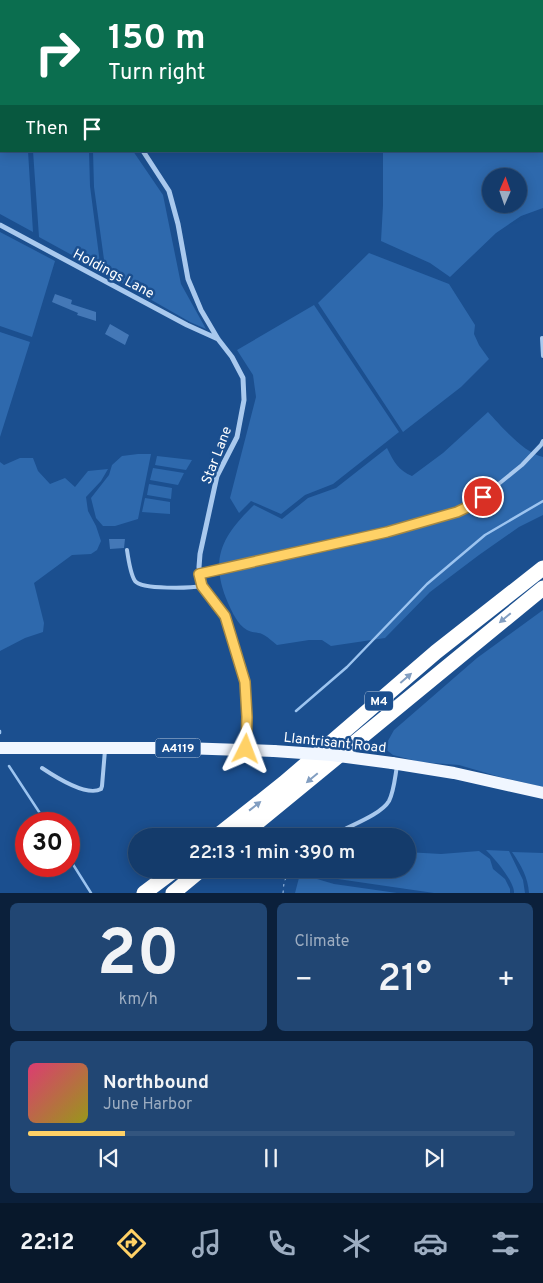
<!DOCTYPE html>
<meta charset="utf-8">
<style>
body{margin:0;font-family:Overpass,sans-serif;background:#214673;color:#f1f3f6;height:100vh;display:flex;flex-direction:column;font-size:19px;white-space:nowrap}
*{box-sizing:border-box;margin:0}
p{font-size:16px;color:#9dadc1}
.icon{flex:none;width:28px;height:28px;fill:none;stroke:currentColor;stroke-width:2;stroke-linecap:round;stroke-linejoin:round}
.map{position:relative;height:893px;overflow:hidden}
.details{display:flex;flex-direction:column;gap:10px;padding:10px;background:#0b203b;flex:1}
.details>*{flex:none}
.guide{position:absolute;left:0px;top:0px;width:544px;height:152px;box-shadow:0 2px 12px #0003,0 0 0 1px #33557e;background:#0b6e4f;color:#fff;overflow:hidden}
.needle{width:32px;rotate:2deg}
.controls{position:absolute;left:482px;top:168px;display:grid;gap:10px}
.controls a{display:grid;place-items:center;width:45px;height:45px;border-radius:50%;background:#143b6b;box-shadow:0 2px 12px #0003,0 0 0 1px #33557e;font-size:25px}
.speed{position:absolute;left:15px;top:812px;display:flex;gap:10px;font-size:25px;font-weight:700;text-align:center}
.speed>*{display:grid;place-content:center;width:65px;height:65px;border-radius:50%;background:#143b6b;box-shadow:0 2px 12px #0003,0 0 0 1px #33557e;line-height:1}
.speed .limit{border:8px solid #d22;background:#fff;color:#111}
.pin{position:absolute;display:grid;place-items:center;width:42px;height:42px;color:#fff;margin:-21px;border:2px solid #fff;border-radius:50%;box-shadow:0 1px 5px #0007}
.me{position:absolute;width:55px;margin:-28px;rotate:3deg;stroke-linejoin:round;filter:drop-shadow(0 0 4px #0008)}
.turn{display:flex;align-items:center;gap:18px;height:105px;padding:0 25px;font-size:22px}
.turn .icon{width:65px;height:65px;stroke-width:2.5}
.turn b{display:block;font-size:35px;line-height:42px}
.then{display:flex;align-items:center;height:48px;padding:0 25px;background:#0003;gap:10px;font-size:19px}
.big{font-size:38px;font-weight:600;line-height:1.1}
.details .card{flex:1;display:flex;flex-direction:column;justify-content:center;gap:8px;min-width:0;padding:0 18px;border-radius:8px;background:#214673}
.details .dial{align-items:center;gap:0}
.dial b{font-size:65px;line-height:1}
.song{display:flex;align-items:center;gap:15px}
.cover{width:60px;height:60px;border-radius:8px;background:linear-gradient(135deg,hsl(340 70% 55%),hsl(60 70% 35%))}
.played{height:5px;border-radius:2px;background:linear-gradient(90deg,#ffd166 20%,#33557e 20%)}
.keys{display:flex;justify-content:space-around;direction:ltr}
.heat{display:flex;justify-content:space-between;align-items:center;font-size:28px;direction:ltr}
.details .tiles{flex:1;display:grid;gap:10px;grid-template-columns:1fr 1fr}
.card:last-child{grid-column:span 2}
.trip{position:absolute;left:128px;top:828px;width:288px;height:50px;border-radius:25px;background:#143b6b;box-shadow:0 2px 12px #0003,0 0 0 1px #33557e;font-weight:600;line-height:50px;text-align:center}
.tabs{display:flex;height:80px;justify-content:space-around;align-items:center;background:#08182b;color:#9dadc1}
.tabs .icon{width:35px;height:35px}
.tabs .active{color:#ffd166}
.tabs b{font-size:22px;color:#f1f3f6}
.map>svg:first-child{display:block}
.green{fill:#2e69ad;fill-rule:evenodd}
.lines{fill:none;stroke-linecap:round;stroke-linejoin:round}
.stream{stroke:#9cc4f0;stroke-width:2.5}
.building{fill:#4478b7}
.path{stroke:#a9c9ee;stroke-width:1;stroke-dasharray:2.5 4;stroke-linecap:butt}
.service{stroke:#a9c9ee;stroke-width:4}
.minor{stroke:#a9c9ee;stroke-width:5}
.primary{stroke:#f0f6ff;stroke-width:12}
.motorway{stroke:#fff;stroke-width:15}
.primary-bridge{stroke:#f0f6ff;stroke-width:12}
.oneway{fill:#829ec1}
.route-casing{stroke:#a68842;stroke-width:12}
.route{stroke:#ffd166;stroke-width:9}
.labels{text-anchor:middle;stroke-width:5;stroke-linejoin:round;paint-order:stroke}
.shield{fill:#1b4f8f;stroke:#bbcadd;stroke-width:1}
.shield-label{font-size:12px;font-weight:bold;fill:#fff}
.street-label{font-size:14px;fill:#fff;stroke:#1b4f8f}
</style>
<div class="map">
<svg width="543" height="893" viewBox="0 0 543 893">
<rect width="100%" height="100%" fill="#1b4f8f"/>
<path class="green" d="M0,0L17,1H1V151H28L33,232L0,214Z
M21,0H118L21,1Z
M386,0H543V208L521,216L496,233L450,277L430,263L381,241L383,205V151H542V1H382ZM491,176H519V204H491Z
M33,151H89L90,186L101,271L39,237Z
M93,151H133L163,195L181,284L206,329L190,322L106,274L94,187Z
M0,232L55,261L32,337L0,326Z
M369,253L449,284L475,325L474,334L479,345L489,359L461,387L403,432L318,303Z
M314,305L399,432L333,484L305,495L281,514L251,501L239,513L230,498L256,397L253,375L237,350Z
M0,332L30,342L0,437Z
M488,412C501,426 524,453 543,457V515L519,527L479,555L430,592L385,638L331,646L322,640H309L277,645C273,642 267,636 262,634C258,632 252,633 247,630C238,625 232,612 228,603C209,559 222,536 254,505L282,519L308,498L336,488L387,448C394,462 398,470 412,476L443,453Z
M138,454H151L138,519L115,526H103L96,518L91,498L109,475L112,465L122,456Z
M157,456L192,460L186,470L155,465Z
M20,458H33L38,471L50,484L65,478L75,487L88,471L108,469L101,481L86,497L88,511L96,526L101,541L97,550L91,554L72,555L34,583L44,623L43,632L25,638L0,651V462L4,465Z
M153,468L184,473L178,485L150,480Z
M149,484L172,488L171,499L147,495Z
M145,498L170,502V514L142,512Z
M543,610V787L500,777L459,765L420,762L393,755L384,748L394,730L477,658Z
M486,850L509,851L523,880L525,893H514C515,882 494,858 486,850Z
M479,851L490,859L493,869L505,879L510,889V893H434L331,878L307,871L311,869H406V852L441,854Z
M512,852L543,853V893H529C528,877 521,865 512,852Z
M300,874L334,884L397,893H295Z"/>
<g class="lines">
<path class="stream" d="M296,711L347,667L427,584L485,535L543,501
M0,731V733
M9,766L47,824
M69,858L91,893"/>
</g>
<path class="building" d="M55,294L72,300L71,304L96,312V321L77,315L78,313L52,302Z
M110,324L129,335L125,345L105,334Z
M109,539H125L124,548L110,549Z"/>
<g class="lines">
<path class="path" d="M331,836L340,832
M283,893L284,883L289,869"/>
<path class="service" d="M542,338L543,356
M127,550C128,557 131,575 135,581C142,590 191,588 202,586
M199,574L387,532L457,512L474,504L522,465L541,445L543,441
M42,768C54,776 87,797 101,789L102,786L105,750
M345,829C357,823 382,813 389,801C394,791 395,777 397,766"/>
<path class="minor" d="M125,1V0
M143,151L169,191L178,224L188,279L201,310L218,339L232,357L243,378L244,400L237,437L217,476L200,554L199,567L202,586L225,616L245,682L247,717L246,749
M0,225L187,325L218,339"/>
<path class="primary" d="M0,748H183L274,751
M392,763L454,773L543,793"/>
<path class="motorway" d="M217,836L284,783L436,652L543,568
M241,836L543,588
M144,893L176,869
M173,893L202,869"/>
<path class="primary-bridge" d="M274,751L331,755L392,763"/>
</g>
<defs><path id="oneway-solid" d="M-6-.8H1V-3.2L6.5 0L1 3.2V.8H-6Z" transform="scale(1.25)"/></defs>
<g class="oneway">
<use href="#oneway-solid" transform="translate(505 618) rotate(140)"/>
<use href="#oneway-solid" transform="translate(406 678) rotate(-41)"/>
<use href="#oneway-solid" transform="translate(312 778) rotate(140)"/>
<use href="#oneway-solid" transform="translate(255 806) rotate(-38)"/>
</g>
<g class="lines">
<g class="route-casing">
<path id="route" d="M246,749L247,717L245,682L225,616L202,586L199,574L387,532L457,512L474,504L483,497"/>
</g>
<use href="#route" class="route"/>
</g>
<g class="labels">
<g class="shield">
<rect x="365" y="691.5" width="28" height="19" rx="4"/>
<rect x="155.5" y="738.5" width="45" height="19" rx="4"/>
</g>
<g class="shield-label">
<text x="379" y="705">M4</text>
<text x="178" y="752">A4119</text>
</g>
<g class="street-label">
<text transform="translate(114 273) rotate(28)" y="5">Holdings Lane</text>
<text transform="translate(216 455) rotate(-69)" y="5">Star Lane</text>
<text transform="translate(335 742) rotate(6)" y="5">Llantrisant Road</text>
</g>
</g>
</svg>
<div class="controls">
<a><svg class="needle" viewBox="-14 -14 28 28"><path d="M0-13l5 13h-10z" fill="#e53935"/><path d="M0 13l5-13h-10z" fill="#9dadc1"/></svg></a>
</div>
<div class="speed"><div class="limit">30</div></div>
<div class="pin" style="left:483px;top:497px;background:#d93025"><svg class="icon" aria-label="arrive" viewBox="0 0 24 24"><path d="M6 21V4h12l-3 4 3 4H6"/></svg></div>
<svg class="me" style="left:246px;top:749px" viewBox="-20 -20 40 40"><path d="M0-17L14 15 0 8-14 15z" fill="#ffd166" stroke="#fff" stroke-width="4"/></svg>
<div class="trip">22:13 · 1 min · 390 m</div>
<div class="guide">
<div class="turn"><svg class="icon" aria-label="right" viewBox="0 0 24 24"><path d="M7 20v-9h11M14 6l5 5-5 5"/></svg><div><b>150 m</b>Turn right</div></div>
<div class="then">Then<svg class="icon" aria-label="arrive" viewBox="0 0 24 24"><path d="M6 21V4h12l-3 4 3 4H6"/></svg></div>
</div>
</div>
<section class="details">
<div class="tiles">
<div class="card dial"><b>20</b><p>km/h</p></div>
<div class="card"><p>Climate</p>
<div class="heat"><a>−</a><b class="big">21°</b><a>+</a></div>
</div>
<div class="card">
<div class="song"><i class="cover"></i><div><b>Northbound</b><p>June Harbor</p></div></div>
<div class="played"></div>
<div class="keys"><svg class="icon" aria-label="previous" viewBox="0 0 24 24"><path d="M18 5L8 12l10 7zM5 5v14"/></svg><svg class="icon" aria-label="pause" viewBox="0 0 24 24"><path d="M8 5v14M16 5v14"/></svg><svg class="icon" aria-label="next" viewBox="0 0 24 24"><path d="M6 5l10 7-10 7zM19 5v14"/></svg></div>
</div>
</div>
</section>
<nav class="tabs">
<b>22:12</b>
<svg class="icon active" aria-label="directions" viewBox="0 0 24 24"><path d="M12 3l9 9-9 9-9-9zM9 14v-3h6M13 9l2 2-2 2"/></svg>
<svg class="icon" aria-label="music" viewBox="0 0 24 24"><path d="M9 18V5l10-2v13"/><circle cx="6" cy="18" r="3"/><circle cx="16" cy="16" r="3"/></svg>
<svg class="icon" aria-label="phone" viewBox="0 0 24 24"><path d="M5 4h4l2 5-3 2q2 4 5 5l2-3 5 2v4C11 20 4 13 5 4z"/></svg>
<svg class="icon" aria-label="climate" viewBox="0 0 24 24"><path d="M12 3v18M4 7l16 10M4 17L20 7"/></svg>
<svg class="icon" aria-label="car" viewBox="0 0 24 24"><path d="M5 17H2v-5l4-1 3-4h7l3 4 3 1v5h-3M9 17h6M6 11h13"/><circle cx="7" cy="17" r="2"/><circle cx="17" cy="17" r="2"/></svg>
<svg class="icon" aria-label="filters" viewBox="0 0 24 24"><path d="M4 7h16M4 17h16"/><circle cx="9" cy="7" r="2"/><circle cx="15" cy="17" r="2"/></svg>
</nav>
